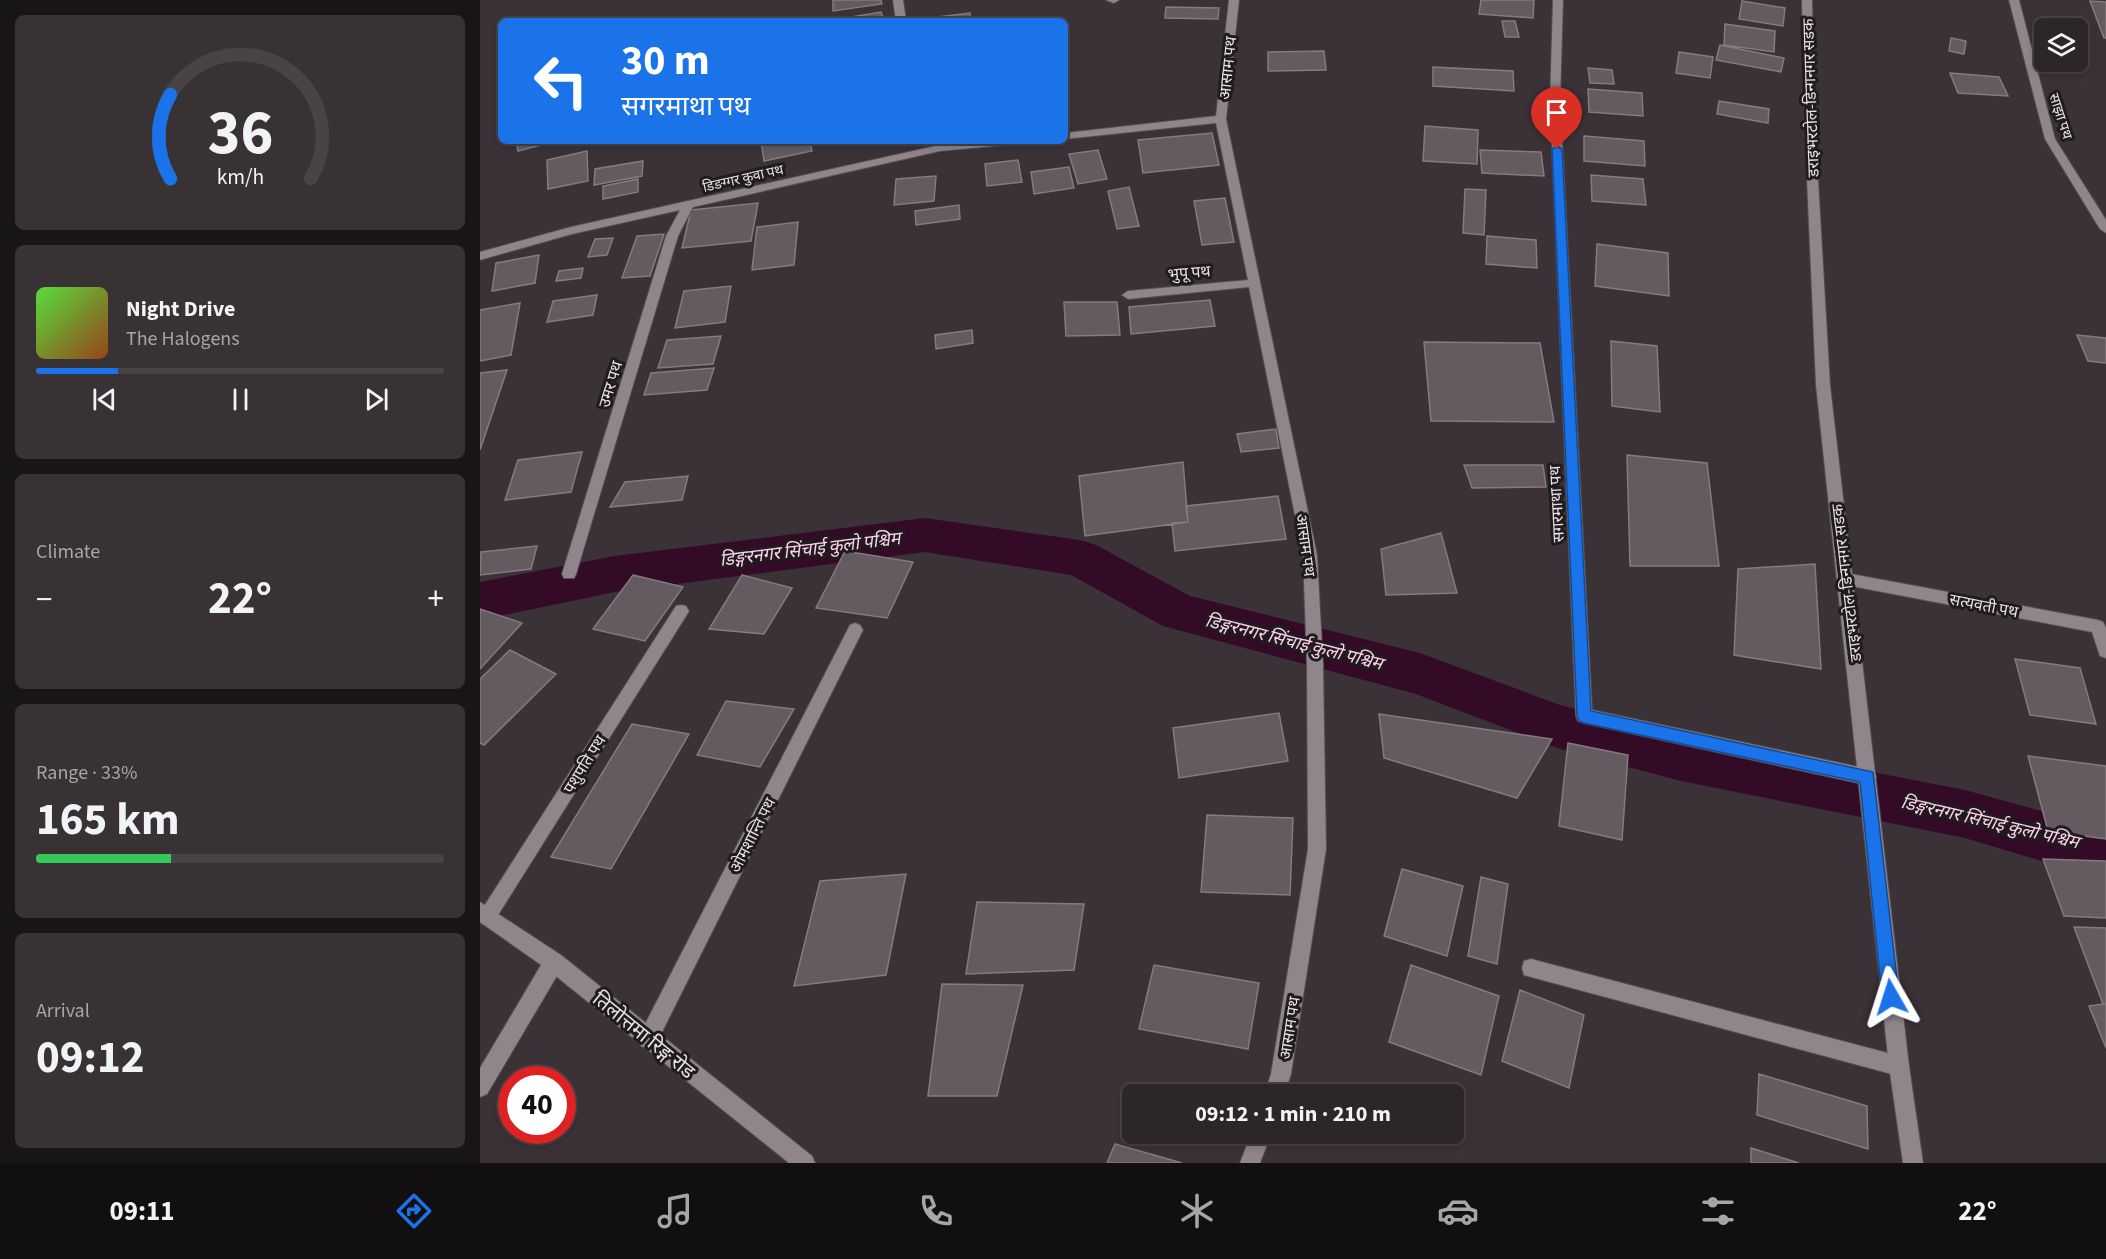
<!DOCTYPE html>
<meta charset="utf-8">
<style>
body{margin:0;font-family:"Source Sans 3","Noto Sans Devanagari",sans-serif;background:#383235;color:#f1f3f6;height:100vh;display:flex;flex-direction:column;font-size:22px;white-space:nowrap}
*{box-sizing:border-box;margin:0}
p{font-size:20px;color:#a6a5a8}
.icon{flex:none;width:33px;height:33px;fill:none;stroke:currentColor;stroke-width:2;stroke-linecap:round;stroke-linejoin:round}
.map{position:relative;flex:1;overflow:hidden}
.panel{display:flex;flex-direction:column;gap:15px;padding:15px;background:#181517;width:480px}
.panel>*{flex:none}
.hud{position:absolute;left:18px;top:18px;width:570px;height:126px;border-radius:9px;box-shadow:0 3px 9px #0003,0 0 0 2px #484346;background:#1a73e8;color:#fff;overflow:hidden}
.fabs{position:absolute;left:1554px;top:18px;display:grid;gap:12px}
.fabs a{display:grid;place-items:center;width:54px;height:54px;border-radius:9px;background:#2c2629;box-shadow:0 3px 9px #0003,0 0 0 2px #484346;font-size:30px}
.speed{position:absolute;left:18px;top:1066px;display:flex;gap:12px;font-size:30px;font-weight:700;text-align:center}
.speed>*{display:grid;place-content:center;width:78px;height:78px;border-radius:50%;background:#2c2629;box-shadow:0 3px 9px #0003,0 0 0 2px #484346;line-height:1}
.speed .limit{border:9px solid #d22;background:#fff;color:#111}
.pin{position:absolute;display:grid;place-items:center;width:51px;height:51px;color:#fff;margin:-62px -26px;border-radius:50% 50% 50% 0;rotate:-45deg;box-shadow:0 0 6px #0007}
.pin .icon{rotate:45deg}
.me{position:absolute;width:66px;margin:-33px;rotate:354deg;stroke-linejoin:round;filter:drop-shadow(0 0 4px #0008)}
.turn{display:flex;align-items:center;gap:21px;height:126px;padding:0 24px;font-size:27px}
.turn .icon{width:78px;height:78px;stroke-width:2.5}
.turn b{display:block;font-size:42px;line-height:51px}
.big{font-size:45px;font-weight:700;line-height:1.1}
.panel .card{flex:1;display:flex;flex-direction:column;justify-content:center;gap:9px;min-width:0;padding:0 21px;border-radius:9px;background:#383235}
.panel .dial{align-items:center;gap:0}
.dial svg{height:156px;overflow:visible;fill:none;stroke:#484346;stroke-width:7;stroke-linecap:round;text-anchor:middle}
.dial text{fill:#f1f3f6;stroke:none}
.song{display:flex;align-items:center;gap:18px}
.cover{width:72px;height:72px;border-radius:9px;background:linear-gradient(135deg,hsl(110 70% 55%),hsl(20 70% 35%))}
.played{height:6px;border-radius:3px;background:linear-gradient(90deg,#1a73e8 20%,#484346 20%)}
.keys{display:flex;justify-content:space-around;direction:ltr}
.heat{display:flex;justify-content:space-between;align-items:center;font-size:33px;direction:ltr}
.charge{height:9px;border-radius:4px;background:linear-gradient(90deg,#34c759 33%,#484346 0)}
.trip{position:absolute;left:642px;top:1084px;width:342px;height:60px;border-radius:9px;background:#2c2629;box-shadow:0 3px 9px #0003,0 0 0 2px #484346;font-weight:700;line-height:60px;text-align:center}
.menu{display:flex;height:96px;justify-content:space-around;align-items:center;background:#120f10;color:#a6a5a8}
.menu .icon{width:42px;height:42px}
.menu .current{color:#1a73e8}
.menu b{font-size:27px;color:#f1f3f6}
main{display:flex;flex:1;min-height:0}
.map>svg:first-child{display:block}
.lines{fill:none;stroke-linecap:round;stroke-linejoin:round}
.canal{fill:#330b26;fill-rule:evenodd}
.building{fill:#645b60;stroke:#847a80;stroke-width:1.5}
.minor-casing{stroke:#554e52;stroke-width:2}
.tertiary-casing{stroke:#554e52;stroke-width:2}
.minor{fill:#8f858b;fill-rule:evenodd}
.tertiary{fill:#8f858b;fill-rule:evenodd}
.route{fill:#1a73e8;stroke:#114b97;stroke-width:1.5}
.labels{text-anchor:middle;stroke-width:6;stroke-linejoin:round;paint-order:stroke}
.far-street-label{font-size:14px;fill:#e7e2e5;stroke:#1f1b1e}
.street-label{font-size:16px;fill:#e7e2e5;stroke:#1f1b1e}
.water-label{font-size:18px;font-style:italic;fill:#fed0ec;stroke:#1f1b1e}
.near-street-label{font-size:20px;fill:#e7e2e5;stroke:#1f1b1e}
</style>
<main>
<section class="panel">
<div class="card dial"><svg viewBox="0 0 100 80">
<path d="M14 69A42 42 0 1 1 86 69"/>
<path d="M14 69A42 42 0 0 1 14 26" stroke="#1a73e8"/>
<text x="50" y="56" font-size="32" font-weight="700">36</text>
<text x="50" y="72" font-size="11">km/h</text>
</svg></div>
<div class="card">
<div class="song"><i class="cover"></i><div><b>Night Drive</b><p>The Halogens</p></div></div>
<div class="played"></div>
<div class="keys"><svg class="icon" aria-label="previous" viewBox="0 0 24 24"><path d="M18 5L8 12l10 7zM5 5v14"/></svg><svg class="icon" aria-label="pause" viewBox="0 0 24 24"><path d="M8 5v14M16 5v14"/></svg><svg class="icon" aria-label="next" viewBox="0 0 24 24"><path d="M6 5l10 7-10 7zM19 5v14"/></svg></div>
</div>
<div class="card"><p>Climate</p>
<div class="heat"><a>−</a><b class="big">22°</b><a>+</a></div>
</div>
<div class="card"><p>Range · 33%</p><b class="big">165 km</b><div class="charge"></div></div>
<div class="card"><p>Arrival</p><b class="big">09:12</b></div>
</section>
<div class="map">
<svg width="1626" height="1163" viewBox="0 0 1626 1163">
<rect width="100%" height="100%" fill="#3b3237"/>
<g class="lines">
<path class="canal" d="M445,518L600,540L616,545L710,596L940,653L1080,705L1201,735L1485,790L1565,812L1626,821V871L1565,862L1485,838L1201,781L1080,749L936,694L683,626L591,575L445,552L135,592L0,620V582L135,556Z"/>
</g>
<path class="building" d="M353,0H401L402,4L353,11Z
M1001,0H1054L1053,18L999,14Z
M1262,1L1305,8L1303,26L1259,19Z
M1610,1L1626,2V38H1624Z
M686,7L739,8L738,19L685,18Z
M401,12L404,21L353,20Z
M490,13L491,21H449V18Z
M1022,21H1035L1039,37H1025Z
M1245,24L1295,31L1294,52L1244,45Z
M1471,38L1486,41L1484,54L1469,51Z
M1240,45L1304,58L1301,72L1236,60Z
M844,51L846,70L788,71V52Z
M1199,52L1233,57L1230,78L1196,73Z
M953,67L1033,71L1034,91L953,86Z
M1108,68L1132,70L1134,84L1110,83Z
M1470,73L1519,77L1528,96L1478,93Z
M1108,89L1162,93L1163,116L1109,112Z
M1239,101L1289,109L1288,123L1237,114Z
M945,126L998,130L997,164L943,161Z
M732,133L739,165L663,173L658,140Z
M1104,136L1164,141L1165,166L1104,161Z
M36,141H76L38,151Z
M281,141H330L332,151L284,161Z
M618,150L627,179L598,184L589,154Z
M1000,150L1061,152L1064,176L1002,173Z
M107,151L108,181L68,189L67,160Z
M538,160L542,182L507,186L505,164Z
M163,161L162,176L114,185L115,169Z
M589,167L594,188L554,194L551,172Z
M1111,175L1163,179L1166,205L1112,201Z
M456,176L454,201L414,205L416,179Z
M158,179V192L123,199V186Z
M649,187L659,226L637,229L628,191Z
M985,189L1006,190L1004,235L983,233Z
M745,198L754,242L722,245L714,201Z
M278,203L271,241L202,248L211,210Z
M479,205L480,219L436,225L435,211Z
M318,222L314,265L272,270L277,227Z
M184,234L170,276L142,278L157,236Z
M1007,236L1056,240L1057,268L1006,264Z
M133,238L127,255L108,257L115,239Z
M1117,244L1188,253L1189,296L1115,286Z
M59,255L55,283L12,291L16,263Z
M103,268L101,278L76,281L79,271Z
M251,286L245,322L195,328L204,291Z
M117,295L113,315L67,322L73,301Z
M730,300L735,326L651,334L649,307Z
M584,302H637L640,335L586,336Z
M40,303L31,355L0,361V310Z
M492,330L493,343L456,349L455,335Z
M1597,335L1626,338V363L1608,361Z
M241,336L233,364L178,368L187,340Z
M1131,341L1177,346L1180,412L1132,406Z
M944,342L1060,343L1074,422L951,421Z
M234,368L227,390L164,395L171,373Z
M27,370L0,450V373Z
M796,429L799,448L761,452L757,434Z
M102,452L91,492L25,500L38,460Z
M1147,455L1227,463L1239,566H1150Z
M703,462L708,522L605,536L599,476Z
M984,465H1063L1066,487L992,488Z
M208,476L202,500L130,507L145,482Z
M798,496L806,539L695,551L692,523L708,522L706,506Z
M961,533L977,593L906,595L901,549Z
M57,546L51,569L0,575L1,552Z
M365,551L433,562L407,618L336,608Z
M1335,564L1341,669L1254,655L1258,569Z
M153,575L203,587L165,641L113,629Z
M262,575L312,588L284,634L229,629Z
M0,609L42,623L0,669Z
M30,650L76,674L4,745L0,743V679Z
M1535,659L1600,668L1616,724L1550,715Z
M246,701L314,709L280,767L217,755Z
M799,713L808,761L699,778L693,728Z
M899,714L1072,739L1037,798L904,758Z
M152,724L209,734L131,869L71,857Z
M1088,743L1148,755L1142,840L1079,826Z
M1548,756L1626,766V839L1568,831Z
M727,815L813,818L810,895L721,892Z
M1563,859L1626,861V918L1584,916Z
M922,869L983,886L967,956L904,936Z
M426,874L406,975L314,986L340,881Z
M1001,877L1028,884L1017,964L988,956Z
M497,902L604,904L594,970L486,974Z
M1594,927L1626,928V1004H1623Z
M674,965L779,983L768,1049L659,1029Z
M931,965L1019,996L1001,1075L909,1042Z
M462,984L543,985L517,1096H448Z
M1040,990L1104,1015L1089,1088L1022,1061Z
M1623,1004H1626V1048L1609,1006Z
M1279,1074L1387,1106L1388,1149L1277,1115Z
M635,1144L702,1163H627Z
M1271,1148L1319,1163H1271Z"/>
<g class="lines">
<g class="minor-casing">
<path id="minor" d="M413,0H423L426,21H416Z
M626,0H639L634,3Z
M749,0H759L746,119L837,555L843,665L846,849L811,1074L804,1095H784L791,1074L828,849L827,665L823,555L769,287L648,299L642,295L648,291L768,280L736,123L585,139V133L736,116Z
M1073,0H1083L1080,102L1112,710L1388,769L1394,771L1396,777L1394,783L1388,785L1104,723L1098,721L1096,716L1070,102Z
M1529,0H1539L1575,139L1626,220V233L1620,229L1565,139Z
M501,141H541L536,144L460,151L213,207L198,236L96,574L94,578H84L82,574L186,236L200,210L92,234L0,260V252L91,227L460,145Z
M1366,573L1618,620L1623,622L1626,628V658L1620,656L1612,632L1366,585L1361,583L1359,579L1361,575Z
M201,605L206,606L209,611L206,616L13,923L7,926L1,923V911L196,606Z
M375,623L380,625L383,630L175,1046L168,1049L161,1046L158,1039L161,1032L370,625Z
M74,953L81,955L83,962L81,969L7,1094L0,1097V1068L67,955Z
M1051,959L1419,1056L1426,1059L1429,1066L1426,1073L1419,1076L1051,977L1044,975L1042,968L1044,961Z
M771,1134H791L780,1163H760Z"/>
</g>
<g class="tertiary-casing">
<path id="tertiary" d="M1322,0H1332L1334,111L1350,385L1429,1066L1443,1163H1423L1409,1066L1336,385L1324,111Z
M0,902L81,955L332,1156L335,1163H309L67,969L0,922Z"/>
</g>
<use href="#minor" class="minor"/>
<use href="#tertiary" class="tertiary"/>
</g>
<path class="route" d="M1077,146L1082,149L1111,711L1393,772L1419,997L1417,1003L1411,1006L1405,1003L1402,997L1380,782L1104,723L1099,721L1097,716L1072,149Z"/>
<g class="labels">
<g class="far-street-label">
<text transform="translate(1581 116) rotate(72)" y="5">साझा पथ</text>
<text transform="translate(263 178) rotate(-13)" y="5">डिङग्गर कुवा पथ</text>
</g>
<g class="street-label">
<text transform="translate(747 68) rotate(-84)" y="6">आसाम पथ</text>
<text transform="translate(1330 98) rotate(-92)" y="6">डराइभरटोल-डिन्गनगर सडक</text>
<text transform="translate(709 272) rotate(-5)" y="6">भुपू पथ</text>
<text transform="translate(130 384) rotate(-73)" y="6">उमर पथ</text>
<text transform="translate(1076 504) rotate(-93)" y="6">सगरमाथा पथ</text>
<text transform="translate(826 545) rotate(82)" y="6">आसाम पथ</text>
<text transform="translate(1366 583) rotate(-97)" y="6">डराइभरटोल-डिन्गनगर सडक</text>
<text transform="translate(1504 605) rotate(11)" y="6">सत्यवती पथ</text>
<text transform="translate(104 764) rotate(-58)" y="6">पशुपति पथ</text>
<text transform="translate(272 835) rotate(-63)" y="6">ओमशान्ति पथ</text>
<text transform="translate(809 1028) rotate(-81)" y="6">आसाम पथ</text>
</g>
<g class="water-label">
<text transform="translate(330 549) rotate(-7)" y="6">डिङ्गरनगर सिंचाई कुलो पश्चिम</text>
<text transform="translate(814 642) rotate(14)" y="6">डिङ्गरनगर सिंचाई कुलो पश्चिम</text>
<text transform="translate(1510 822) rotate(13)" y="6">डिङ्गरनगर सिंचाई कुलो पश्चिम</text>
</g>
<g class="near-street-label">
<text transform="translate(164 1035) rotate(39)" y="7">तिलोत्तमा रिङ्ग रोड</text>
</g>
</g>
</svg>
<div class="fabs">
<a><svg class="icon" aria-label="layers" viewBox="0 0 24 24"><path d="M12 4l9 5-9 5-9-5zM3 14l9 5 9-5"/></svg></a>
</div>
<div class="speed"><div class="limit">40</div></div>
<div class="pin" style="left:1077px;top:149px;background:#d93025"><svg class="icon" aria-label="arrive" viewBox="0 0 24 24"><path d="M6 21V4h12l-3 4 3 4H6"/></svg></div>
<svg class="me" style="left:1411px;top:997px" viewBox="-20 -20 40 40"><path d="M0-17L14 15 0 8-14 15z" fill="#1a73e8" stroke="#fff" stroke-width="4"/></svg>
<div class="trip">09:12 · 1 min · 210 m</div>
<div class="hud">
<div class="turn"><svg class="icon" aria-label="left" viewBox="0 0 24 24"><path d="M17 20v-9H6M10 6l-5 5 5 5"/></svg><div><b>30 m</b>सगरमाथा पथ</div></div>
</div>
</div>
</main>
<nav class="menu">
<b>09:11</b>
<svg class="icon current" aria-label="directions" viewBox="0 0 24 24"><path d="M12 3l9 9-9 9-9-9zM9 14v-3h6M13 9l2 2-2 2"/></svg>
<svg class="icon" aria-label="music" viewBox="0 0 24 24"><path d="M9 18V5l10-2v13"/><circle cx="6" cy="18" r="3"/><circle cx="16" cy="16" r="3"/></svg>
<svg class="icon" aria-label="phone" viewBox="0 0 24 24"><path d="M5 4h4l2 5-3 2q2 4 5 5l2-3 5 2v4C11 20 4 13 5 4z"/></svg>
<svg class="icon" aria-label="climate" viewBox="0 0 24 24"><path d="M12 3v18M4 7l16 10M4 17L20 7"/></svg>
<svg class="icon" aria-label="car" viewBox="0 0 24 24"><path d="M5 17H2v-5l4-1 3-4h7l3 4 3 1v5h-3M9 17h6M6 11h13"/><circle cx="7" cy="17" r="2"/><circle cx="17" cy="17" r="2"/></svg>
<svg class="icon" aria-label="filters" viewBox="0 0 24 24"><path d="M4 7h16M4 17h16"/><circle cx="9" cy="7" r="2"/><circle cx="15" cy="17" r="2"/></svg>
<b>22°</b>
</nav>
